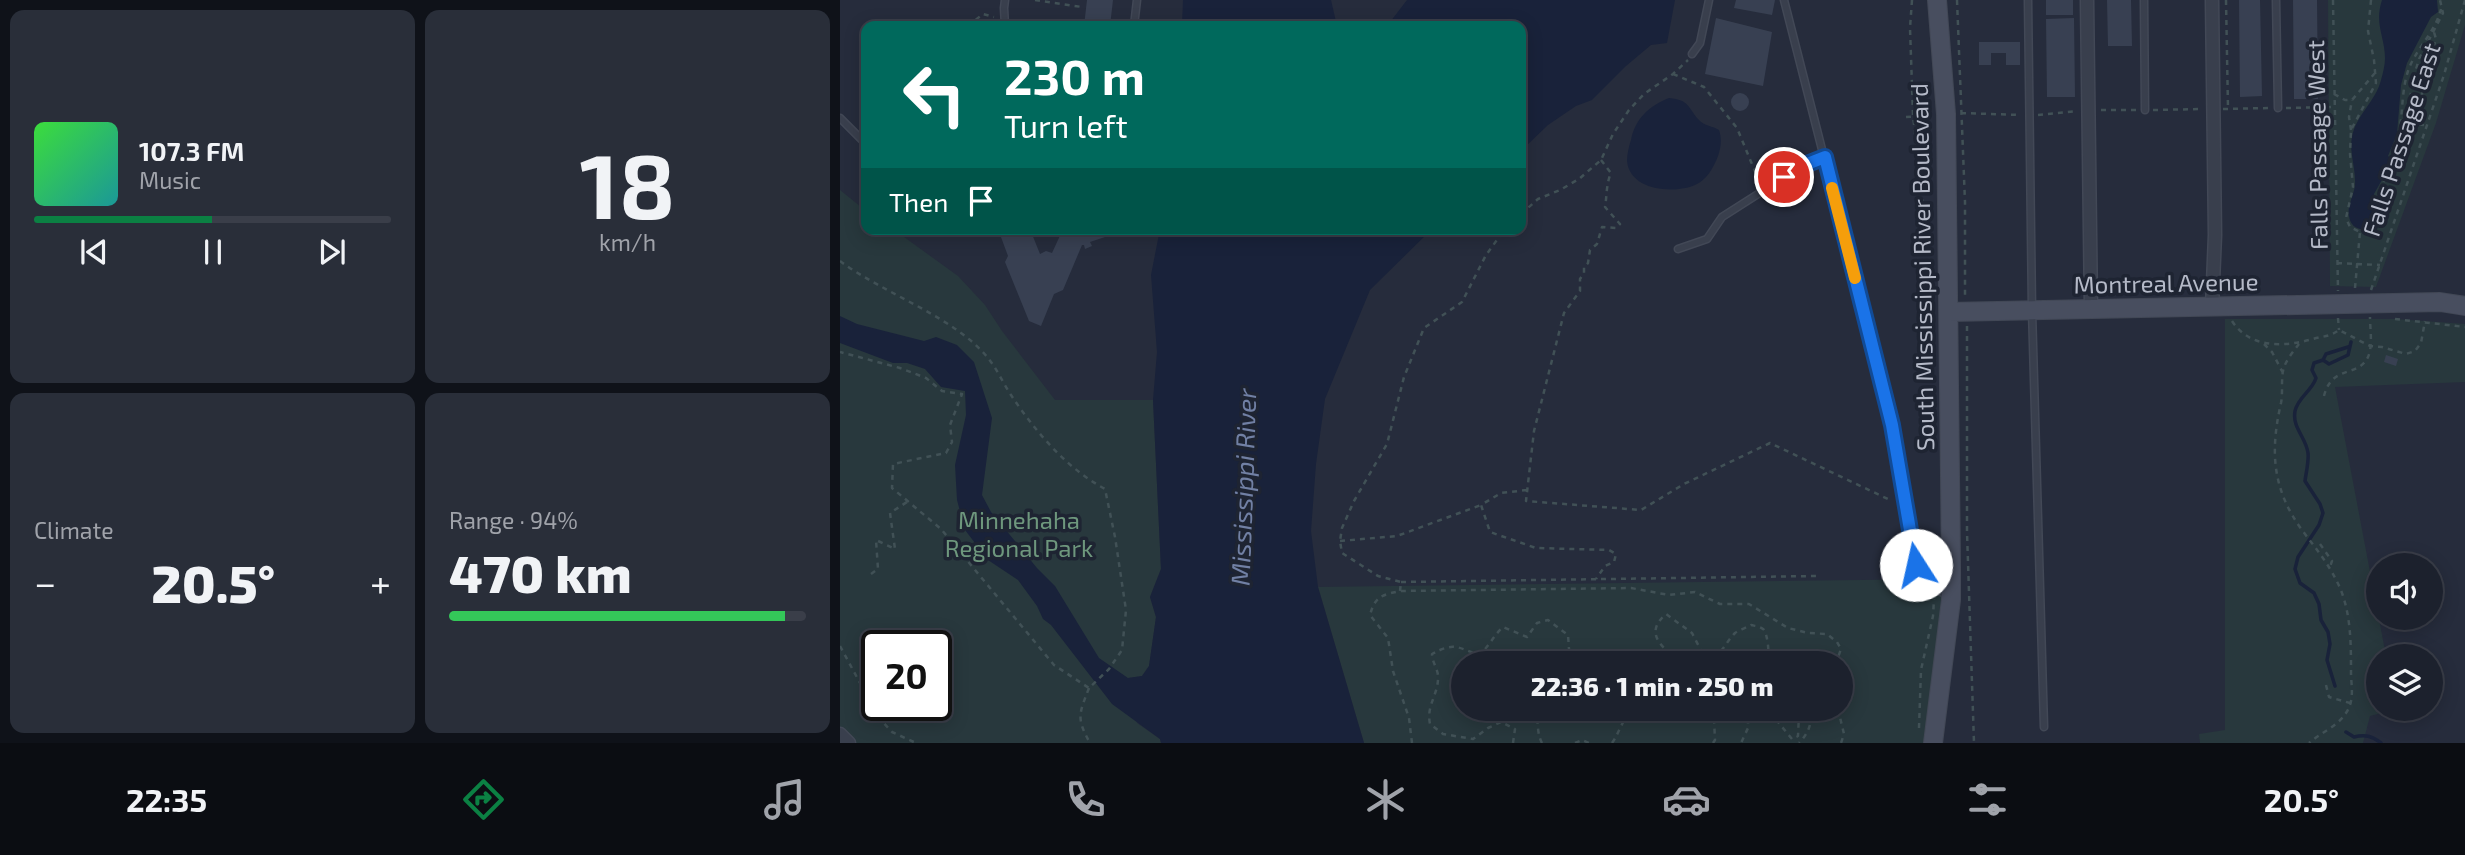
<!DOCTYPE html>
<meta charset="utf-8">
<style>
body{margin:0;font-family:"Exo 2",sans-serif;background:#292e39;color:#f1f3f6;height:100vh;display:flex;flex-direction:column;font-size:26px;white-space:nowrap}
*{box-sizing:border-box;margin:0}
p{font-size:23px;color:#a0a3aa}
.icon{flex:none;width:38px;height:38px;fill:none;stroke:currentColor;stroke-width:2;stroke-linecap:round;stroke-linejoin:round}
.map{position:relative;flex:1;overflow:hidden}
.side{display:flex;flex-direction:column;gap:10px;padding:10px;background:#0f1219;width:840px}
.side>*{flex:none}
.top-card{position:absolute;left:21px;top:21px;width:665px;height:214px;border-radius:14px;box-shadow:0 4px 18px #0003,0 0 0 2px #3a3e49;background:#00695c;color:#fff;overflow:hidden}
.tools{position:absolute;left:1526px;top:553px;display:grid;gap:14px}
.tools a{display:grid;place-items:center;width:77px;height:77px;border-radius:50%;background:#1c212d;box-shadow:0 4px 18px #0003,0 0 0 2px #3a3e49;font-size:35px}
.speed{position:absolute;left:21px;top:630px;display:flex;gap:14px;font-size:35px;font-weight:700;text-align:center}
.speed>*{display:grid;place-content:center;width:91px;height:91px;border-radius:50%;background:#1c212d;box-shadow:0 4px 18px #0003,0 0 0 2px #3a3e49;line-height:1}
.speed .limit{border:4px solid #111;border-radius:10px;background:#fff;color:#111}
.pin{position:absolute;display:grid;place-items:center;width:60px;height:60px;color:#fff;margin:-30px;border:4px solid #fff;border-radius:50%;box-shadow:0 2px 7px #0007}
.me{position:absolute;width:77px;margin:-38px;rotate:350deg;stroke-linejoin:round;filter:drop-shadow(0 0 5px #0008)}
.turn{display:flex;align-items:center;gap:24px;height:147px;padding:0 28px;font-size:32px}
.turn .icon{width:91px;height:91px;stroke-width:2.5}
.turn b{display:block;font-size:49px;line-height:60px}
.then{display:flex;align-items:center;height:66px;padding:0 28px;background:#0003;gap:14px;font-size:26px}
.big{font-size:52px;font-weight:800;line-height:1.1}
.side .card{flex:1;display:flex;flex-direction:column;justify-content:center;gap:10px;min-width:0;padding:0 24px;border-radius:14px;background:#292e39}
.side .dial{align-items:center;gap:0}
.dial b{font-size:91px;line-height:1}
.song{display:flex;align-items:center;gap:21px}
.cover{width:84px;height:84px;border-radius:10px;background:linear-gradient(135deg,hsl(120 70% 55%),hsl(180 70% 35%))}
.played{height:7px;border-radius:4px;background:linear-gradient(90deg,#0b8043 50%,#3a3e49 50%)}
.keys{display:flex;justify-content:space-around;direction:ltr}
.heat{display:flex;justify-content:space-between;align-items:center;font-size:38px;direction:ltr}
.charge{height:10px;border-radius:5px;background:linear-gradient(90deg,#34c759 94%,#3a3e49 0)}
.side .tiles{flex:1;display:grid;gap:10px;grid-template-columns:repeat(2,1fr)}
.trip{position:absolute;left:611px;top:651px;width:402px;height:70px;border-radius:35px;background:#1c212d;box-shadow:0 4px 18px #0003,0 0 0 2px #3a3e49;font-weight:800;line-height:70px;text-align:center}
.dock{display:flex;height:112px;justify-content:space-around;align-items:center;background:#0b0d12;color:#a0a3aa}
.dock .icon{width:49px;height:49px}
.dock .on{color:#0b8043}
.dock b{font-size:32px;color:#f1f3f6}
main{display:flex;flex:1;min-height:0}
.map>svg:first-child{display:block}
.green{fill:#28383d;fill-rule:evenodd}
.water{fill:#19223a}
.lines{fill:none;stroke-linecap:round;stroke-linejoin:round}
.stream{stroke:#19223a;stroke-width:3.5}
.building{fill:#384052}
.lane-casing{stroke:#424856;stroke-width:9}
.street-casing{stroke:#424856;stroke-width:15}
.secondary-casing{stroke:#424856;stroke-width:20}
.path{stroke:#415156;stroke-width:2.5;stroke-dasharray:5 5;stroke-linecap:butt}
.lane{stroke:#393f4d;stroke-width:6}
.street{stroke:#393f4d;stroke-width:12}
.secondary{stroke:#484e5f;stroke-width:18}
.route-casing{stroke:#114b97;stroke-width:18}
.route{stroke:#1a73e8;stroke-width:12}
.slow{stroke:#f59e0b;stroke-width:12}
.labels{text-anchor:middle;stroke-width:7;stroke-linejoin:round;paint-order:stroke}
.street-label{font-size:24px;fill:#b5bac8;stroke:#1e2432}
.park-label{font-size:24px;fill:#6e977d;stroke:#1e2432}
.water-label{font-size:26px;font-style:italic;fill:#7180a4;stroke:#1e2432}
</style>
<main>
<section class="side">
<div class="tiles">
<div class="card">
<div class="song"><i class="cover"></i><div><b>107.3 FM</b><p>Music</p></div></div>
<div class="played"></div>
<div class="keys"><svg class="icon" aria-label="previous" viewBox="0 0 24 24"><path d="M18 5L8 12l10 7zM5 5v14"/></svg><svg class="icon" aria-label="pause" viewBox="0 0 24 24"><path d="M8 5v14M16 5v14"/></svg><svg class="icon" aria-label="next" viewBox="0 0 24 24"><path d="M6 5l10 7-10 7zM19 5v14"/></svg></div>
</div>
<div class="card dial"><b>18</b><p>km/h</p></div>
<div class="card"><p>Climate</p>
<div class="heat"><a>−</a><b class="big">20.5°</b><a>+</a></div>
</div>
<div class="card"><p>Range · 94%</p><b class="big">470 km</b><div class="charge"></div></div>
</div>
</section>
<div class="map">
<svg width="1625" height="743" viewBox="0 0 1625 743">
<rect width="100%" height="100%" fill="#262c3c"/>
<path class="green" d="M1488,0H1625V25L1596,123L1536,287L1490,286Z
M0,190L26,211V229H53L118,276L145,305L162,331L215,400H313L321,569L310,597L316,617L309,666L302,676L288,678L297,723L320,739L321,743H0ZM37,646H96V705H37Z
M1385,319H1555L1625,324V382L1495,387L1546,656H1538V709H1556L1530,716L1523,743H1360L1359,734L1385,730Z
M1102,579L1100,623L1084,743H524L478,587ZM623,663H1001V709H623Z"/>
<path class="water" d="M343,0H491L497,26H342Z
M567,0H835L827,43L811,45L786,66L752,100L736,106L708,125L681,151V26H547Z
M1542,0H1597L1598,12L1591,17L1567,63L1561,85L1557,134L1548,156L1553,160L1534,194L1536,221C1529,233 1511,232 1509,216C1507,206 1514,195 1515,185C1516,168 1509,153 1512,137C1516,115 1536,101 1541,80C1543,73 1545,65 1545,58C1545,37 1534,24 1542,0Z
M829,98C850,100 847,107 859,120C864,126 873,126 879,130C882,139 881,147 878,156C874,167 866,181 855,185C834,194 790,191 787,161C787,154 789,146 791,140C795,119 809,106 829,98Z
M320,229H592L530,290L485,399L476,464L471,531L478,587L524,743H321L320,739L272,704L211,625L203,619L197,606L178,580L148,560L125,530L117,500L115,465L126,415L125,391L101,387L85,369L67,363H53L0,343V316L17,324L84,341L96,337L117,345L134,362L152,418L142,495L151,512L197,568L215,586L259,658L288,678L302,676L309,666L316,617L310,597L321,569L313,400L317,352L311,275Z"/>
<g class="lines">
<path class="stream" d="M1483,360L1486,354L1508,347
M1495,686L1487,660L1490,644L1488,632L1481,620L1479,604L1474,593L1460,583L1455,569L1458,557L1479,525L1483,513L1480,504L1465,481C1466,473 1469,461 1468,453C1466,437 1452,428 1455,411C1458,397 1472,391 1476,378L1472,370L1474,363L1483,360L1489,364L1508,355L1511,342
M1506,732L1514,737C1525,734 1532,736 1541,743"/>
</g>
<path class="building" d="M247,0H273L270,26H244Z
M896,0H935L932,15L894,8Z
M1206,0H1233V15H1206Z
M1267,0H1291L1292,46H1268Z
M1399,0H1420L1422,96L1400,97Z
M1453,0H1477L1478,99H1454Z
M876,18L932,32L923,86L865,74Z
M1234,18L1235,97H1207L1206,19Z
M1139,42H1180V65H1166V53H1151V65H1139Z
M891 102a9 9 0 1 1 18 0a9 9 0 1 1-18 0Z
M158,229H190L200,254L206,251L212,253L223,229H263L265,237L250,242L252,246L245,249L244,245H242L223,290L214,294L201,326L189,321L165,262L168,256Z
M1546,355L1558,359L1556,366L1544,362Z"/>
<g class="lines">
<g class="lane-casing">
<path id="lane" d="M165,0L164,8L165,26
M944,0L1052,425L1076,565L1085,585L1108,595
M1188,0L1192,310L1204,727
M1304,0L1305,110
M1436,0L1438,108
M294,26L297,0
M852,54L860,43L869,0
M0,118L26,144
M838,249L867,239L882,217L962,166L985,157"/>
</g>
<g class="street-casing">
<path id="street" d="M1247,0L1251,309
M1372,307L1375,235L1372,0
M0,734L9,743"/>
</g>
<g class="secondary-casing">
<path id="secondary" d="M1109,312L1600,302L1625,306
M1093,743L1111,600V566L1106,114L1097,0"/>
</g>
<path class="path" d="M195,0L242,7
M1072,0L1070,28L1073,115L1089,259L1093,380
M1117,0L1125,202V299
M1386,0L1388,109
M1493,0L1498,291
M1531,0L1528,31L1534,60L1536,83L1511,130L1510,154L1513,187L1506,218L1510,227L1520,232L1531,230L1536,225L1539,215L1538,196L1540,188L1565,144L1572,83L1579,59L1603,13L1600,0
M128,26L143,14L154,17
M833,74L864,87L897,128L919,181
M1494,94L1505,100H1512L1535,73
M1446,108L1494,107
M1383,109L1429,108
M1261,110H1296
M1313,110L1363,109
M1121,113L1181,115
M1198,115L1237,111
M1066,117L1094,115
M1569,124L1586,125
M1579,125L1584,74L1596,39L1594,32
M1511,130L1509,117L1512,100
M761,160L771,173C766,184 767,196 765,207L780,224L776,228L762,227L757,244L750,250L748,263L744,267V273L740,279V291L724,313L694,431L686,501L801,510L844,484L930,443L1050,500
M1558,160L1552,156C1565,129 1559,99 1568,71C1576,48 1595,33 1601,9
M681,214L698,199L720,190L739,179L761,160L773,134L789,110L804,94L833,74L848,60
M264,234L271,229
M0,261C44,294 115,317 148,358C157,369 163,383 171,395C195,431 226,468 265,489L275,537L286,610L282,650L269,669L249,688L214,665L101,529L52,488L53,464L106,453L112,442L110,425L122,394L102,391L86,378L60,368L0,352
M1497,263L1540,265
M1515,288L1520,232
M1531,290L1604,75L1625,0
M1080,298H1091
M1498,318L1499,330
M1555,319L1625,327
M1392,321C1410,349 1444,347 1473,339C1483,336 1490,337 1499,330L1530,346L1542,347L1566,354L1575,351L1581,343L1585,321
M1081,326H1092
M1127,326V532L1134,743
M1424,344L1432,352L1443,373
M1459,344C1453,352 1445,361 1443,371C1441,382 1443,393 1441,403C1430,451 1432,489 1462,530C1476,549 1490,565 1500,588C1511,614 1511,644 1511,672C1511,686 1515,700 1506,713C1498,726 1480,733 1469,743
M1484,396C1492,364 1518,378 1528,357C1533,346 1530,329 1530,317
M687,490L661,493L641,505L650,532L696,548L769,550L776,554L774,562L765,566L756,579
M500,541L557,536L641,505
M1480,544L1492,561L1490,567
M31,574L38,569L36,540L55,549L50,513L67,502
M561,582L976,576
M560,591L561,582L538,576L502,553L500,541L502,528L514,501L547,444L564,377L584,328L622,302L646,255L665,229
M0,646L39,718L52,732L76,743
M21,657L32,641
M835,663L834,657C818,644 806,631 826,614L852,633L866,660C881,657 885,643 895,633C899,630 906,628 911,625C915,626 919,626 923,629C928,633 930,657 927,663
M1486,685L1489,697L1510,703
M249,688C239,714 236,718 250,743
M695,709C699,720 696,732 702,743
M939,709L938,722L952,739L958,736L959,714L967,709C975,720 968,734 959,743
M998,709L1004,734L1001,743
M1079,728L1081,670L1093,616L1094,599
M572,743L569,718L553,671L548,638L530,615C535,596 542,595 560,591L791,588L829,595L855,592L880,604H909L948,628L968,633L987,634L997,642L1001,649L996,663
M673,743L675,729L661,722L648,728L633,739L603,734L590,724C586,704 599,695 598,675C597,668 592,661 592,654C614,642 617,647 639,655C649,647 653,636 663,627L687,637L697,623L708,620L728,635L730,663
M735,743L742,740L749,743
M772,743C781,730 781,720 794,709
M873,743L875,740L874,719L885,712L900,715L908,722V728L901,743"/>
<use href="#lane" class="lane"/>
<use href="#street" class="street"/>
<use href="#secondary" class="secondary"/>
</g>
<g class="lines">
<g class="route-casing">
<path id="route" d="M944,177L962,166L985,157L1052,425L1076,565"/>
</g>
<use href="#route" class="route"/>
<path class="slow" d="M992,188L1015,278"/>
</g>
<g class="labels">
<g class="street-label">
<text transform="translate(1562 140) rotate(-72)" y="8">Falls Passage East</text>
<text transform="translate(1478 145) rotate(-91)" y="8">Falls Passage West</text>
<text transform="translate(1083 267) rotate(-91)" y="8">South Mississippi River Boulevard</text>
<text transform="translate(1326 284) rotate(-1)" y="8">Montreal Avenue</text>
</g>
<g class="park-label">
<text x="179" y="529">Minnehaha<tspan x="179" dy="28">Regional Park</tspan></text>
</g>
<g class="water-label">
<text transform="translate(404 487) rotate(-88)" y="9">Mississippi River</text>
</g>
</g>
</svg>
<div class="tools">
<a><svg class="icon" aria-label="sound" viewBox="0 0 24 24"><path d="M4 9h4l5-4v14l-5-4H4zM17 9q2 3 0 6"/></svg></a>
<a><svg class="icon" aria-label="layers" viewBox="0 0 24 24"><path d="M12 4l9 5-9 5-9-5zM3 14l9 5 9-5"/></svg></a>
</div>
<div class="speed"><div class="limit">20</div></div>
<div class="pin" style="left:944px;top:177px;background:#d93025"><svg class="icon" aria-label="arrive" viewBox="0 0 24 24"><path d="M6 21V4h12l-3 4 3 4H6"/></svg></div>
<svg class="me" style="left:1076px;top:565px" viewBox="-20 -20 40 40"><circle r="19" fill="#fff"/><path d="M0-13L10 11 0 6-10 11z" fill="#1a73e8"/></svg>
<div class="trip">22:36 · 1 min · 250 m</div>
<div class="top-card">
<div class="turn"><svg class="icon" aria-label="left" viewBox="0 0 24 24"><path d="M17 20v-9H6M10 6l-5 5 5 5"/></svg><div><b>230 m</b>Turn left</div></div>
<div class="then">Then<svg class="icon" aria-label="arrive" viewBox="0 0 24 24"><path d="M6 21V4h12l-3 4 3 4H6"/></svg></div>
</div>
</div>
</main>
<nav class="dock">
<b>22:35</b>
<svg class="icon on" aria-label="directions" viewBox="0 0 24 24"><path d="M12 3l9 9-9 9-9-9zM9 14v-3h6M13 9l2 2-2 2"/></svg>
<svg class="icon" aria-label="music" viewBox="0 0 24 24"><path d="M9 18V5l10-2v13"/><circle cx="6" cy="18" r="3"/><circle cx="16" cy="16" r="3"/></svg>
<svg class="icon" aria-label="phone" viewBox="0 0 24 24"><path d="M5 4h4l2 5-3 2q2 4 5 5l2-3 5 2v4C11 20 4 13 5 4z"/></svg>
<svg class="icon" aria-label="climate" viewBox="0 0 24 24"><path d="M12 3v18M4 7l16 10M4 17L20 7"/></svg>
<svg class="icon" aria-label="car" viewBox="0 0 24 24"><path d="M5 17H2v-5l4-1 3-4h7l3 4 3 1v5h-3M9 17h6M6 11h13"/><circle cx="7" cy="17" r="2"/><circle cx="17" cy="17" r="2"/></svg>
<svg class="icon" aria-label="filters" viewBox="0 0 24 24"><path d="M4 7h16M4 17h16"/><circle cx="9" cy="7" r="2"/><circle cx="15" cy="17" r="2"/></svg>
<b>20.5°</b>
</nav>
